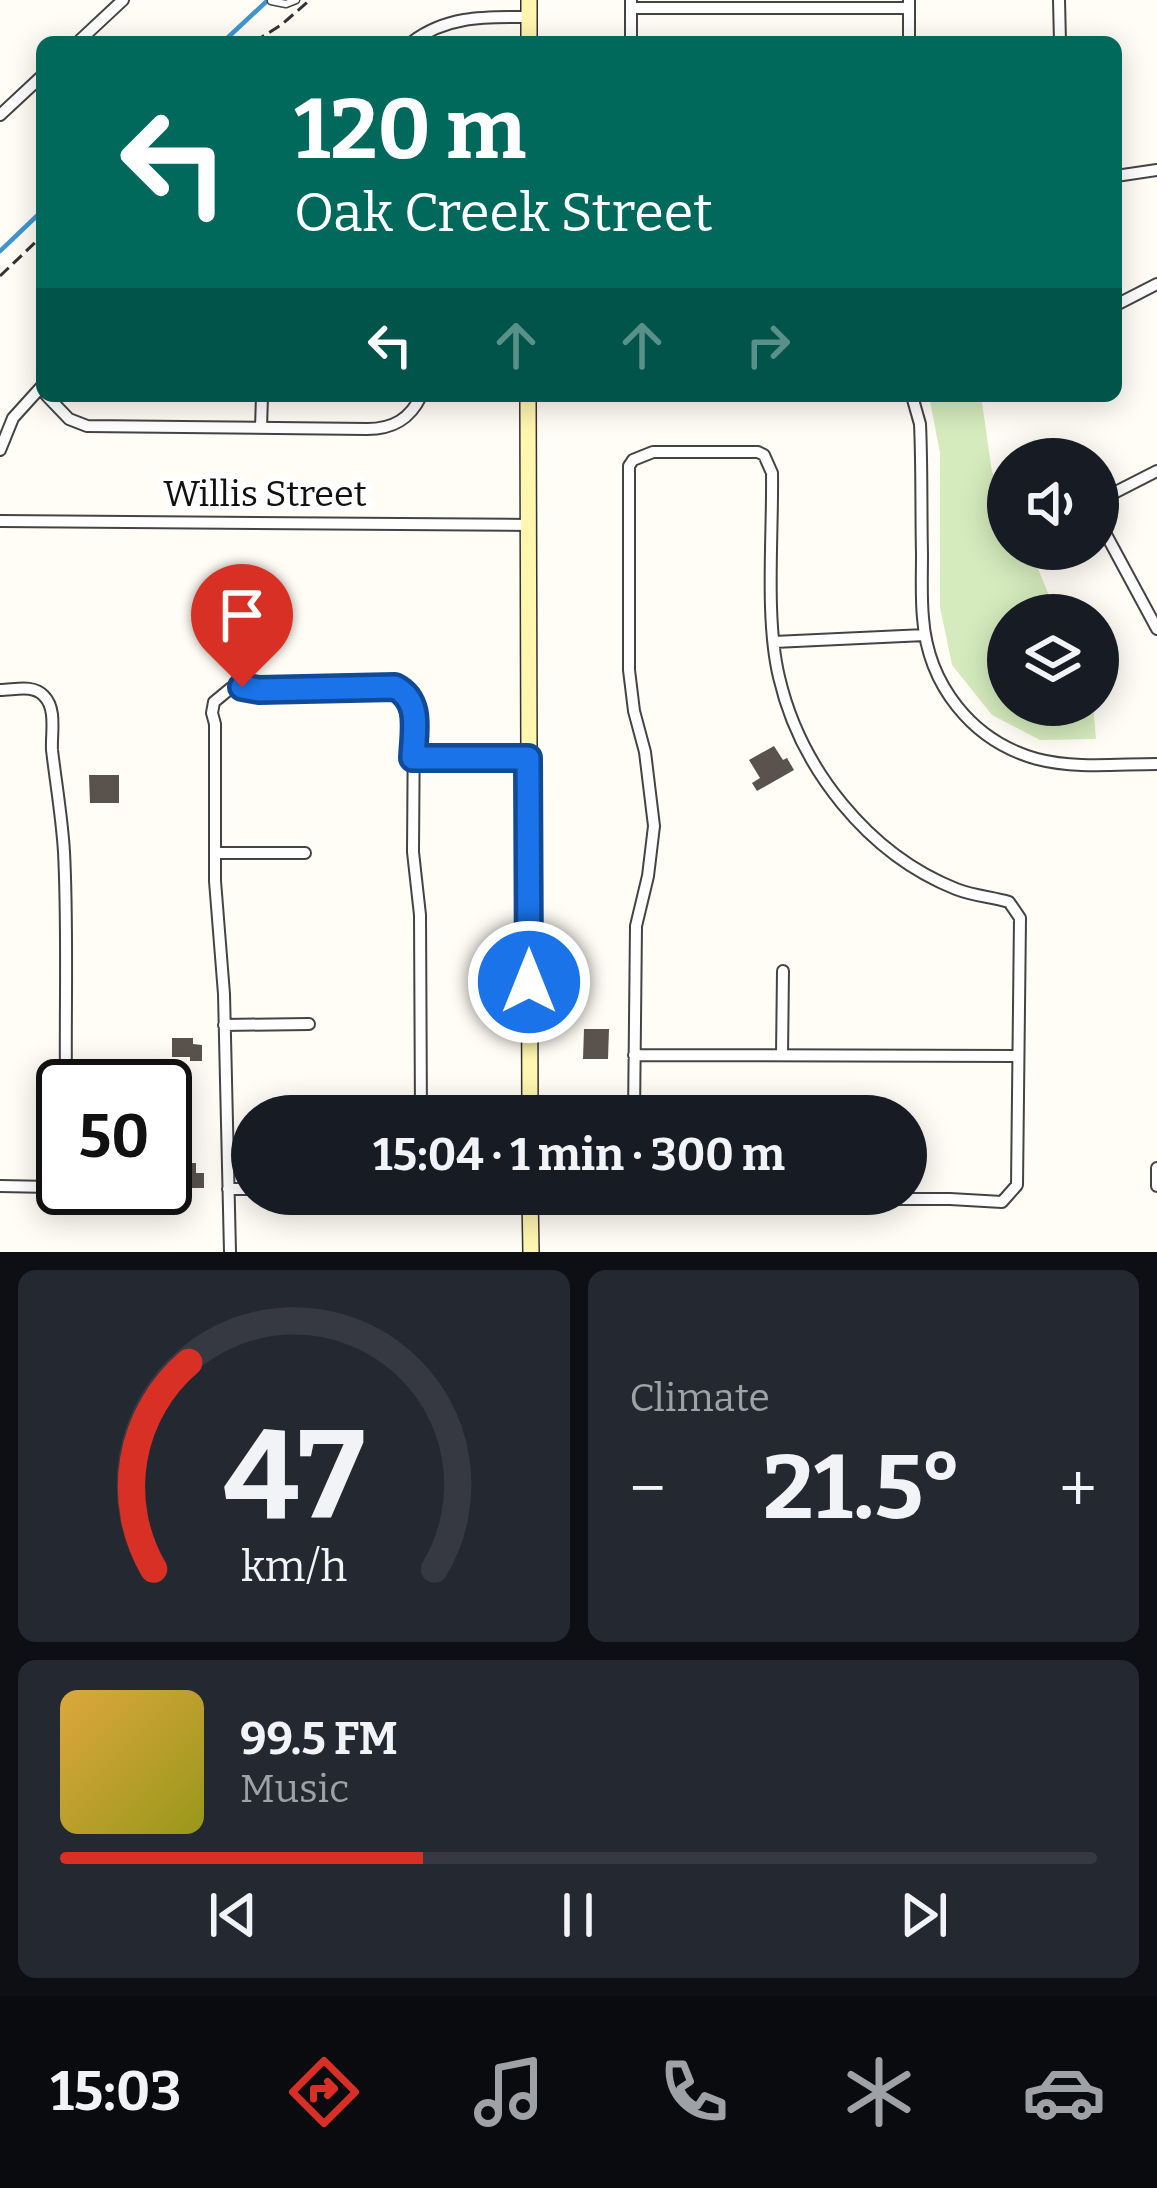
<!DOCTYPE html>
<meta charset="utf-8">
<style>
body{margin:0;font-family:Bitter,serif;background:#242831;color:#f1f3f6;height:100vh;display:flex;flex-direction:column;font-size:45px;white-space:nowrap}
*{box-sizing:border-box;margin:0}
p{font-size:39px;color:#9ea1a6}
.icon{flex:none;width:66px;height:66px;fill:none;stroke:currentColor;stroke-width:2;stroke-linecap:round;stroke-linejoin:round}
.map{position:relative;height:1252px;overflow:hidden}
.sheet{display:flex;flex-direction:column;gap:18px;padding:18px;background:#0d0f14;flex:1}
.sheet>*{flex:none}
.guide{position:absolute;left:36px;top:36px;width:1086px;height:366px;border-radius:18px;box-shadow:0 6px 30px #0003;background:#00695c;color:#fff;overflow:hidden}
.controls{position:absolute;left:987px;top:438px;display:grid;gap:24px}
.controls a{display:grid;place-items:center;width:132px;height:132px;border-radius:50%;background:#171b24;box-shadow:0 6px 30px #0003;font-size:60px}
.speed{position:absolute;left:36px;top:1059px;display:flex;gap:24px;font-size:60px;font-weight:700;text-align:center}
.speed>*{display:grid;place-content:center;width:156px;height:156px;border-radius:50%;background:#171b24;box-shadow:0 6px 30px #0003;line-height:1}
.speed .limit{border:6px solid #111;border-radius:18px;background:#fff;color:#111}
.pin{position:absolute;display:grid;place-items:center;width:102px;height:102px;color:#fff;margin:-123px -51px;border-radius:50% 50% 50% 0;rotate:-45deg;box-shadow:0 0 12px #0007}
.pin .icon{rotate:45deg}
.me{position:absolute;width:132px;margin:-66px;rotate:0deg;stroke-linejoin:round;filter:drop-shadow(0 0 9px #0008)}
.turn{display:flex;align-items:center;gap:42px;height:252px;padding:0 60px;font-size:54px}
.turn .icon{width:156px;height:156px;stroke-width:2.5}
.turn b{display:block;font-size:84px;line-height:102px}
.lanes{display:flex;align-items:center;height:114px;padding:0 60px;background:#0003;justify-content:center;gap:60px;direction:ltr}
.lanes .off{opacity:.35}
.big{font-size:90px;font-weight:700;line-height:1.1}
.sheet .tile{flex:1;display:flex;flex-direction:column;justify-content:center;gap:18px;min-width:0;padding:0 42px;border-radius:18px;background:#242831}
.sheet .dial{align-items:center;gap:0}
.dial svg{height:312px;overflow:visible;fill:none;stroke:#363941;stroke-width:7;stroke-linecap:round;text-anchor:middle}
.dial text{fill:#f1f3f6;stroke:none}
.song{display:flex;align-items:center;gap:36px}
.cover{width:144px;height:144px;border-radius:18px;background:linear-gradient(135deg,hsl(40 70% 55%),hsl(60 70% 35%))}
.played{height:12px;border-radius:6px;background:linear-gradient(90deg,#d93025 35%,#363941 35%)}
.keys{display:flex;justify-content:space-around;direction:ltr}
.heat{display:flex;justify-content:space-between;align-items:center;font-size:66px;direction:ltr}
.sheet .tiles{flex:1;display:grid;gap:18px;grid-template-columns:1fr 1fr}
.tile:last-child{grid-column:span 2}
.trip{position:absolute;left:231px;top:1095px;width:696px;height:120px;border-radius:60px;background:#171b24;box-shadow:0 6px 30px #0003;font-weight:700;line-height:120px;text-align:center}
.menu{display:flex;height:192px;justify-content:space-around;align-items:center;background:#090b0e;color:#9ea1a6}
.menu .icon{width:84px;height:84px}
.menu .active{color:#d93025}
.menu b{font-size:54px;color:#f1f3f6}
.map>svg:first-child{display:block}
.green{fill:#d5ebbd}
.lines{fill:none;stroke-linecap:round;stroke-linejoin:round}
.stream{stroke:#3f96cf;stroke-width:4.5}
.building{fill:#5a524d}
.lane-casing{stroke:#444;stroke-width:9}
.street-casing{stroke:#444;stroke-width:14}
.secondary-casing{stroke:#333;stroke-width:18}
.path{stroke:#333;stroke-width:3;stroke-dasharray:12 6;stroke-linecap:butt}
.lane{stroke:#fff;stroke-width:6}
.street{stroke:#fff;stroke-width:10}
.secondary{stroke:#fff6b0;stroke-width:15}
.route-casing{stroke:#114b97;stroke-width:30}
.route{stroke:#1a73e8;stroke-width:21}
.labels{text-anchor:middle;stroke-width:12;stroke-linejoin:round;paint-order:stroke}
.street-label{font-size:36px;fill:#111;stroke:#fff}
</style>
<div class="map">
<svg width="1157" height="1252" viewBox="0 0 1157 1252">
<rect width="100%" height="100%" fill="#fffdf5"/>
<path class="green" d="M929,396H981L992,472L1008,503V549H1030L1057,615H1008V705H1093L1096,739L1040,740L992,715L952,665L940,607V453Z"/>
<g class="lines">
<path class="stream" d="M223,42L268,0
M0,251L42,211"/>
</g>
<path class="building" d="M774,746L783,760L787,758L794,770L757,791L752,783L760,778L749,760Z
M89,775H119V803H90Z
M584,1029H609L608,1059H583Z
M172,1038H193V1044L202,1045V1061H190V1057H172Z
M169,1163H196V1173H204V1188H170V1182H165V1169H169Z"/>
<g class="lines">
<g class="lane-casing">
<path id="lane" d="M271,1L286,4L296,0"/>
</g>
<g class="street-casing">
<path id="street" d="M1059,0L1060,42
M631,8H909
M78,42L123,0
M412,42C448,15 486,17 529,17
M631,42V0
M909,42V0
M0,115L42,76
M1116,176L1157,170
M1116,305L1157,284
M47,396L69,419L87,426L367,429C393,429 410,419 421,396
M912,396L920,424C922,467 921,511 922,554C922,575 921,597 923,618C928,685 972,741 1037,759C1075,769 1118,764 1157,764
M261,428L262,396
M0,450L13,418L42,386
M1157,471L1104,498L1100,517L1102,527L1157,629
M0,521L529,525
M774,642L925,635
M0,690C15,690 33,684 44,696C57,709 51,734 52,750C56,784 62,818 64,852C68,930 65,1008 66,1086
M414,757L528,758
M215,853H305
M224,1025L309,1024
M634,1055L1017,1056
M782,1055L783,971
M634,1116L636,926L648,876L654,826L645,752L634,711L629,670V466L633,460L653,452H758L764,455L772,473C773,535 765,619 779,677C800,768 868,854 956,889C974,896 992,897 1009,902L1020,918L1017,1185L1002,1202L950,1199H646L640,1194
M1157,1168V1186
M0,1186L51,1187L63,1178
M228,1189H252
M230,1252L224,994L215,881V724L212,713L214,702L231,688L259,690L386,687C404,688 410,695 414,713L413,852L420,915L421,1116"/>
</g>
<g class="secondary-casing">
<path id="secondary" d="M529,42V0
M528,396L530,1116
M530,1194L531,1252"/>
</g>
<path class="path" d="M254,42L281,25L310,0
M0,276L42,236"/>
<use href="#lane" class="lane"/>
<use href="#street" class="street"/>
<use href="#secondary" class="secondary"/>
</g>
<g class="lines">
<g class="route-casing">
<path id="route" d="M242,687L259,690L395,687C422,701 414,731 413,758H528L529,982"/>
</g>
<use href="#route" class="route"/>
</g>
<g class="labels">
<g class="street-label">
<text x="265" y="506">Willis Street</text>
</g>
</g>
</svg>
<div class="controls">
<a><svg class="icon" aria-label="sound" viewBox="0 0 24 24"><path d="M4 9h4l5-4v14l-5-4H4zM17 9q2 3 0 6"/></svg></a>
<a><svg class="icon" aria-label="layers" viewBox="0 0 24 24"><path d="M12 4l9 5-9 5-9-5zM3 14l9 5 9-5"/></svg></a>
</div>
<div class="speed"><div class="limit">50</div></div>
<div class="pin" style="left:242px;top:687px;background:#d93025"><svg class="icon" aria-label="arrive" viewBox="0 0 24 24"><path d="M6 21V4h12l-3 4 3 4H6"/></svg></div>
<svg class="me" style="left:529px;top:982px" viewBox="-20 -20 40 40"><circle r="17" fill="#1a73e8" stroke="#fff" stroke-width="3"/><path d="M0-11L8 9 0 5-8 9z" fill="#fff"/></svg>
<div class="trip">15:04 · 1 min · 300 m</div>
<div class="guide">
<div class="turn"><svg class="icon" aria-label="left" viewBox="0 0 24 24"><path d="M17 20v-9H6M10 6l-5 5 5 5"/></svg><div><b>120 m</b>Oak Creek Street</div></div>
<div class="lanes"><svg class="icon" aria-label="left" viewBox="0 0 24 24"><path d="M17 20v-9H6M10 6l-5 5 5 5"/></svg><svg class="icon off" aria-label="ahead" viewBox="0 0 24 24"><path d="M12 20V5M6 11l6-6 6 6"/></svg><svg class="icon off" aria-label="ahead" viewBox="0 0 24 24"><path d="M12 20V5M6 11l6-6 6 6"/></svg><svg class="icon off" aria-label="right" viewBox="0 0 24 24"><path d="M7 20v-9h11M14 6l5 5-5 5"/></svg></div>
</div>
</div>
<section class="sheet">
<div class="tiles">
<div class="tile dial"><svg viewBox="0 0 100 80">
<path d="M14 69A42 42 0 1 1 86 69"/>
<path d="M14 69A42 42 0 0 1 23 16" stroke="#d93025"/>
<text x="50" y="56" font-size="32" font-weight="700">47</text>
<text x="50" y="72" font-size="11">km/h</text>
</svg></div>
<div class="tile"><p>Climate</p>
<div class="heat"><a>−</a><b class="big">21.5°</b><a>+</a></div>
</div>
<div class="tile">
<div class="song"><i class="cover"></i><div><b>99.5 FM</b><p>Music</p></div></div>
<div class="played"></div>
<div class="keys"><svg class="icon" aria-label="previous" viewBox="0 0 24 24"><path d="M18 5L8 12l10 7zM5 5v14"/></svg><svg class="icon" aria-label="pause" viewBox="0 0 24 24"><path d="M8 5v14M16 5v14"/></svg><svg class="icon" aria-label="next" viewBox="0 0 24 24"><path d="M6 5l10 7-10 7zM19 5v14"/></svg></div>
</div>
</div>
</section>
<nav class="menu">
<b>15:03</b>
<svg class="icon active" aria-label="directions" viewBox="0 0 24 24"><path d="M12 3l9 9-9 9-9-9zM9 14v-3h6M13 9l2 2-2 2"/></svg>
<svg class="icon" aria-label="music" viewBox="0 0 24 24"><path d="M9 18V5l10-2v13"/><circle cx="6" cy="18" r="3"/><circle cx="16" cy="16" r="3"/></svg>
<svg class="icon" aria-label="phone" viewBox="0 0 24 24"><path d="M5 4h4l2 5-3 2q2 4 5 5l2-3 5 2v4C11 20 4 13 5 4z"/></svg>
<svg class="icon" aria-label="climate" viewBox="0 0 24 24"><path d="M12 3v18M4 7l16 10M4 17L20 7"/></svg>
<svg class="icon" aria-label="car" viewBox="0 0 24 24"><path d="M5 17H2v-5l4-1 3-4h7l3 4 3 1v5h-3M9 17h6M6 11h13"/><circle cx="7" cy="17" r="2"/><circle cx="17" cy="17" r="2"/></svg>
</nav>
